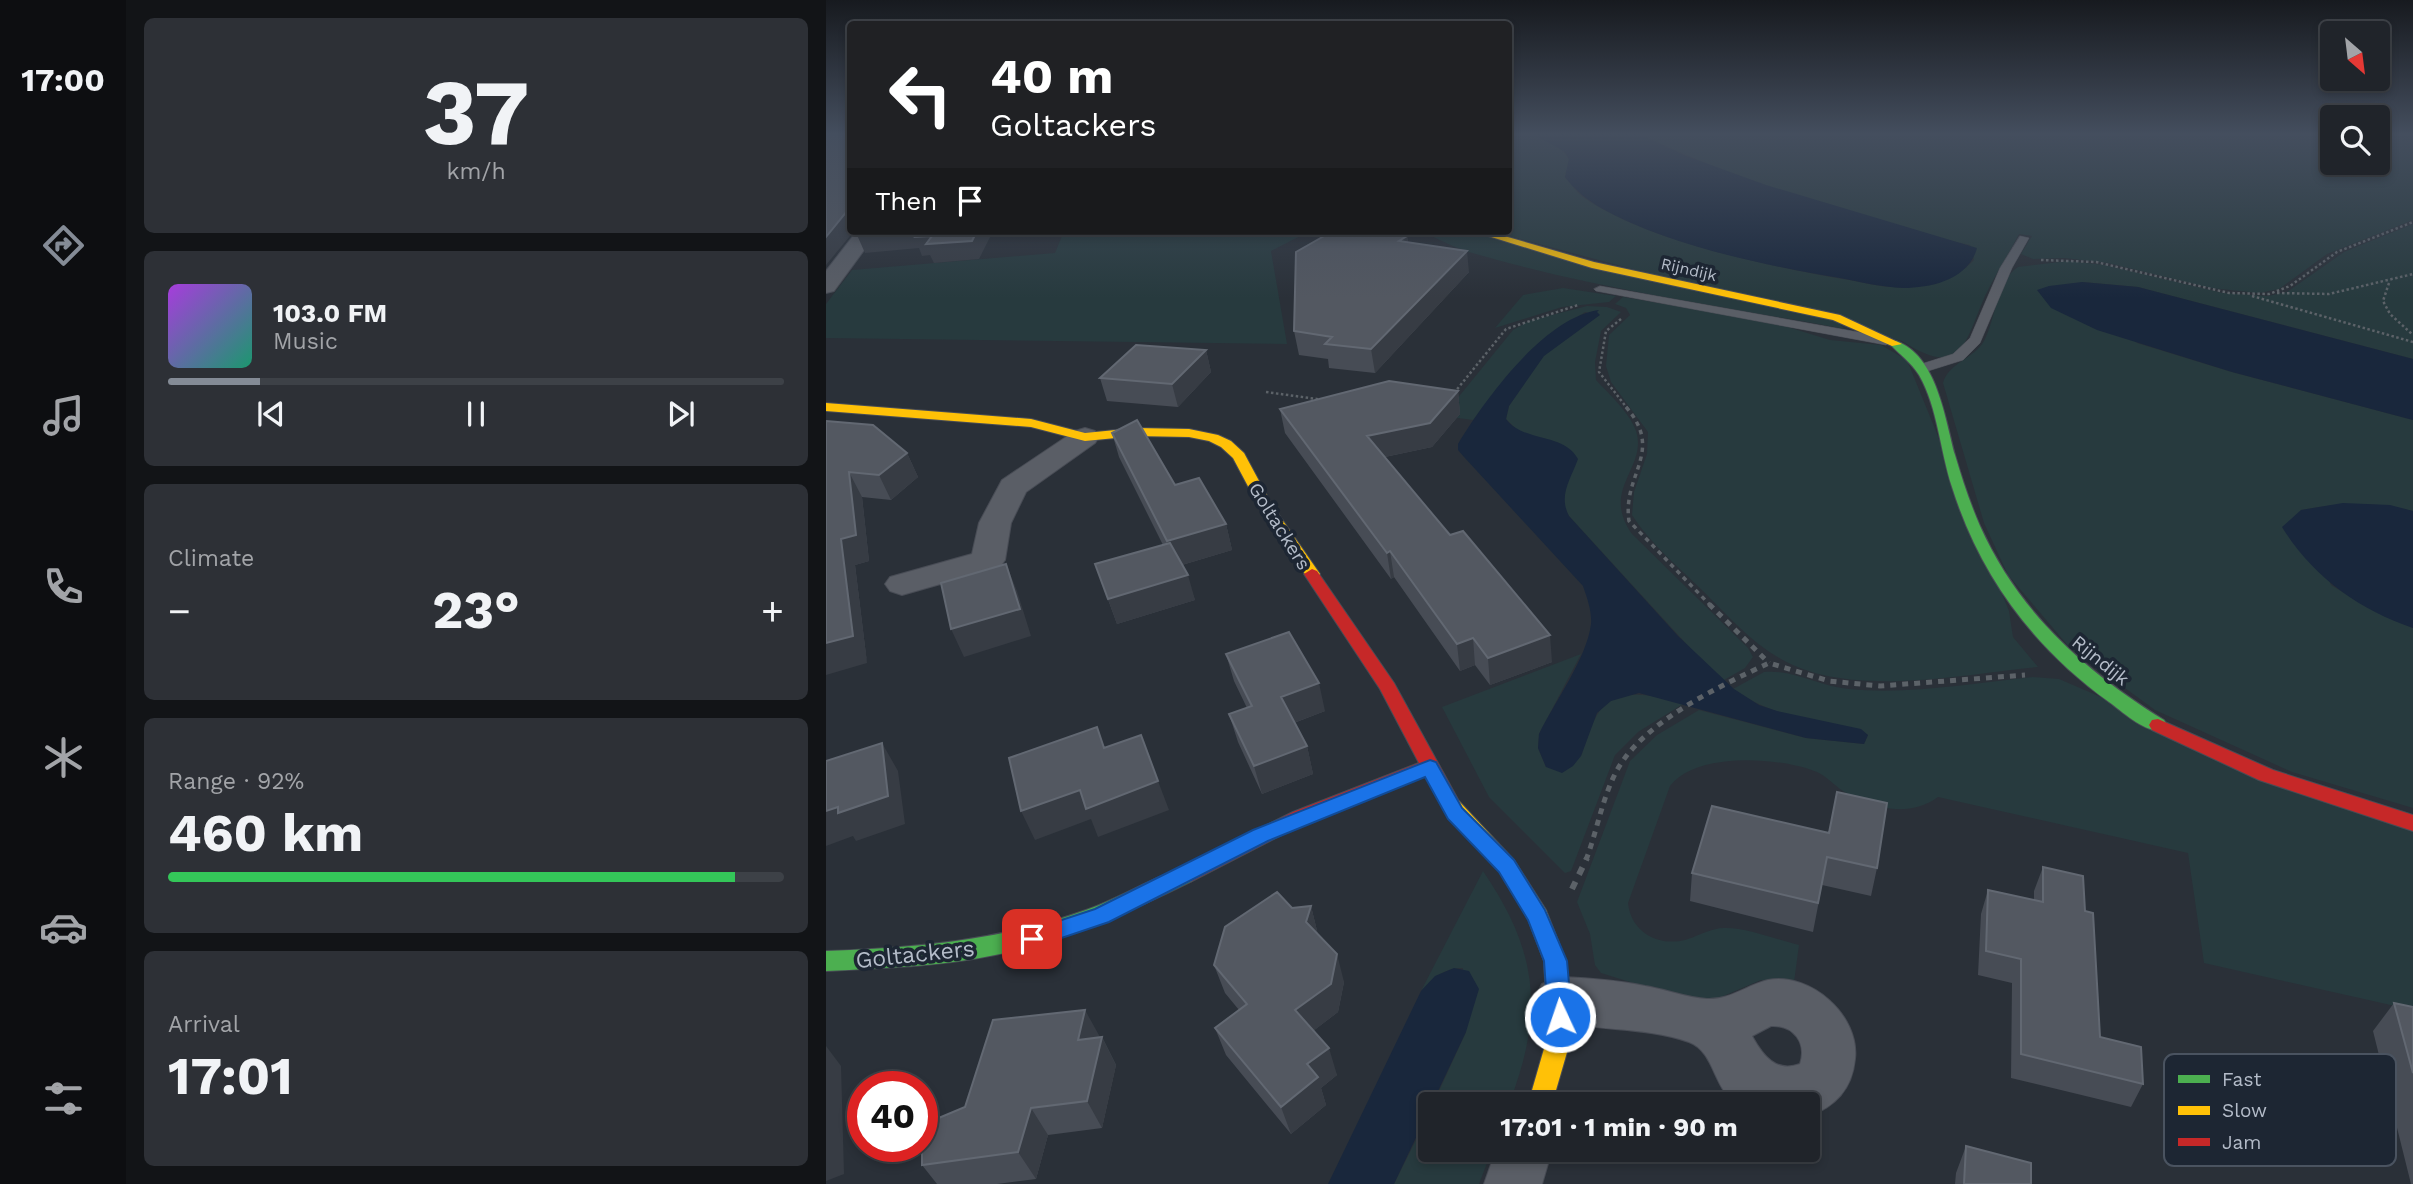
<!DOCTYPE html>
<meta charset="utf-8">
<style>
body{margin:0;font-family:"Work Sans",sans-serif;background:#2d3036;color:#f1f3f6;height:100vh;display:flex;flex-direction:column;font-size:26px;white-space:nowrap}
*{box-sizing:border-box;margin:0}
p{font-size:23px;color:#a2a4a8}
.icon{flex:none;width:38px;height:38px;fill:none;stroke:currentColor;stroke-width:2;stroke-linecap:round;stroke-linejoin:round}
.map{position:relative;flex:1;overflow:hidden}
.details{display:flex;flex-direction:column;gap:18px;padding:18px;background:#121417;width:700px}
.details>*{flex:none}
.hud{position:absolute;left:21px;top:21px;width:665px;height:214px;border-radius:7px;box-shadow:0 4px 10px #0003,0 0 0 2px #3d4147;background:#202124;color:#fff;overflow:hidden}
.needle{width:46px;rotate:152deg}
.controls{position:absolute;left:1494px;top:21px;display:grid;gap:14px}
.controls a{display:grid;place-items:center;width:70px;height:70px;border-radius:7px;background:#20242a;box-shadow:0 4px 10px #0003,0 0 0 2px #3d4147;font-size:35px}
.speed{position:absolute;left:21px;top:1071px;display:flex;gap:14px;font-size:35px;font-weight:700;text-align:center}
.speed>*{display:grid;place-content:center;width:91px;height:91px;border-radius:50%;background:#20242a;box-shadow:0 4px 10px #0003,0 0 0 2px #3d4147;line-height:1}
.speed .limit{border:10px solid #d22;background:#fff;color:#111}
.pin{position:absolute;display:grid;place-items:center;width:60px;height:60px;color:#fff;margin:-30px;border-radius:14px;box-shadow:0 4px 10px #0006}
.me{position:absolute;width:77px;margin:-38px;rotate:357deg;stroke-linejoin:round;filter:drop-shadow(0 0 5px #0008)}
.turn{display:flex;align-items:center;gap:24px;height:147px;padding:0 28px;font-size:32px}
.turn .icon{width:91px;height:91px;stroke-width:2.5}
.turn b{display:block;font-size:49px;line-height:60px}
.then{display:flex;align-items:center;height:66px;padding:0 28px;background:#0003;gap:14px;font-size:26px}
.big{font-size:52px;font-weight:700;line-height:1.1}
.details .card{flex:1;display:flex;flex-direction:column;justify-content:center;gap:10px;min-width:0;padding:0 24px;border-radius:10px;background:#2d3036}
.details .dial{align-items:center;gap:0}
.dial b{font-size:91px;line-height:1}
.song{display:flex;align-items:center;gap:21px}
.cover{width:84px;height:84px;border-radius:10px;background:linear-gradient(135deg,hsl(280 70% 55%),hsl(160 70% 35%))}
.played{height:7px;border-radius:4px;background:linear-gradient(90deg,#848b96 15%,#3d4147 15%)}
.keys{display:flex;justify-content:space-around;direction:ltr}
.heat{display:flex;justify-content:space-between;align-items:center;font-size:38px;direction:ltr}
.charge{height:10px;border-radius:5px;background:linear-gradient(90deg,#34c759 92%,#3d4147 0)}
.trip{position:absolute;left:592px;top:1092px;width:402px;height:70px;border-radius:7px;background:#20242a;box-shadow:0 4px 10px #0003,0 0 0 2px #3d4147;font-weight:700;line-height:70px;text-align:center}
main{display:flex;flex:1;min-height:0}
.tab-bar{display:flex;flex-direction:column;width:126px;justify-content:space-around;align-items:center;background:#0d0e11;color:#a2a4a8}
.tab-bar .icon{width:49px;height:49px}
.tab-bar .current{color:#848b96}
.tab-bar b{font-size:32px;color:#f1f3f6}
.map>svg:first-child{display:block}
.green{fill:#273a3e}
.water{fill:#19273c}
.lines{fill:none;stroke-linecap:round;stroke-linejoin:round}
.lane-casing{stroke:#484c55;stroke-width:1}
.street-casing{stroke:#484c55;stroke-width:2}
.fast-casing{stroke:#484c55;stroke-width:2}
.slow-casing{stroke:#484c55;stroke-width:2}
.jam-casing{stroke:#484c55;stroke-width:2}
.path-far3{stroke:#5c6268;stroke-width:2.5;stroke-dasharray:2.5 2.5;stroke-linecap:butt}
.path-far2{stroke:#5c6268;stroke-width:3.5;stroke-dasharray:4.5 4.5;stroke-linecap:butt}
.path-far1{stroke:#5c6268;stroke-width:5;stroke-dasharray:6 6;stroke-linecap:butt}
.path{stroke:#5c6268;stroke-width:6;stroke-dasharray:8 8;stroke-linecap:butt}
.lane{fill:#5a5e66;fill-rule:evenodd}
.street{fill:#5a5e66;fill-rule:evenodd}
.fast{fill:#4caf50;fill-rule:evenodd}
.slow{fill:#ffc107;fill-rule:evenodd}
.jam{fill:#c62828;fill-rule:evenodd}
.wall{fill:#474c55}
.shaded-wall{fill:#373c44}
.building{fill:#535861;stroke:#626872;stroke-width:2}
.route{fill:#1a73e8;stroke:#114b97;stroke-width:2}
.labels{text-anchor:middle;stroke-width:7;stroke-linejoin:round;paint-order:stroke}
.far-street-label{font-size:16px;fill:#b4bcc9;stroke:#1d2633}
.street-label{font-size:19px;fill:#b4bcc9;stroke:#1d2633}
.near-street-label{font-size:23px;fill:#b4bcc9;stroke:#1d2633}
.key{fill:#1d2633;stroke:#4a5360;stroke-width:2}
.key-label{font-size:19px;fill:#b4bcc9}
</style>
<main>
<nav class="tab-bar">
<b>17:00</b>
<svg class="icon current" aria-label="directions" viewBox="0 0 24 24"><path d="M12 3l9 9-9 9-9-9zM9 14v-3h6M13 9l2 2-2 2"/></svg>
<svg class="icon" aria-label="music" viewBox="0 0 24 24"><path d="M9 18V5l10-2v13"/><circle cx="6" cy="18" r="3"/><circle cx="16" cy="16" r="3"/></svg>
<svg class="icon" aria-label="phone" viewBox="0 0 24 24"><path d="M5 4h4l2 5-3 2q2 4 5 5l2-3 5 2v4C11 20 4 13 5 4z"/></svg>
<svg class="icon" aria-label="climate" viewBox="0 0 24 24"><path d="M12 3v18M4 7l16 10M4 17L20 7"/></svg>
<svg class="icon" aria-label="car" viewBox="0 0 24 24"><path d="M5 17H2v-5l4-1 3-4h7l3 4 3 1v5h-3M9 17h6M6 11h13"/><circle cx="7" cy="17" r="2"/><circle cx="17" cy="17" r="2"/></svg>
<svg class="icon" aria-label="filters" viewBox="0 0 24 24"><path d="M4 7h16M4 17h16"/><circle cx="9" cy="7" r="2"/><circle cx="15" cy="17" r="2"/></svg>
</nav>
<section class="details">
<div class="card dial"><b>37</b><p>km/h</p></div>
<div class="card">
<div class="song"><i class="cover"></i><div><b>103.0 FM</b><p>Music</p></div></div>
<div class="played"></div>
<div class="keys"><svg class="icon" aria-label="previous" viewBox="0 0 24 24"><path d="M18 5L8 12l10 7zM5 5v14"/></svg><svg class="icon" aria-label="pause" viewBox="0 0 24 24"><path d="M8 5v14M16 5v14"/></svg><svg class="icon" aria-label="next" viewBox="0 0 24 24"><path d="M6 5l10 7-10 7zM19 5v14"/></svg></div>
</div>
<div class="card"><p>Climate</p>
<div class="heat"><a>−</a><b class="big">23°</b><a>+</a></div>
</div>
<div class="card"><p>Range · 92%</p><b class="big">460 km</b><div class="charge"></div></div>
<div class="card"><p>Arrival</p><b class="big">17:01</b></div>
</section>
<div class="map">
<svg width="1587" height="1184" viewBox="0 0 1587 1184">
<rect width="100%" height="100%" fill="#2a3038"/>
<path class="green" d="M683,133C705,133 730,140 743,159L739,177C745,184 750,192 757,197C818,240 942,266 1017,279C1037,282 1060,289 1080,287C1107,286 1129,280 1148,260L1144,245C1030,223 916,181 811,133H1507V163H1552V133H1587V220L1501,254L1453,289L1433,293L1385,288L1282,263L1238,258L1207,259L1195,254L1206,236L1193,234C1182,255 1169,275 1159,296C1138,344 1136,380 1076,341L664,231H682Z
M1587,224V359L1312,287L1256,282L1311,343L1406,372L1587,420V511C1548,501 1514,503 1475,510L1505,585L1543,608L1587,628V808L1466,772L1329,710L1244,648L1182,575L1158,523L1117,383C1122,363 1149,358 1158,341C1170,319 1170,282 1192,267L1242,261L1279,265L1397,293L1442,296L1461,292L1518,252Z
M238,231H484L445,251L461,344L0,338V304L26,270L229,253Z
M593,231H640L1009,320L1019,329C893,306 766,288 643,252C626,247 610,237 593,231Z
M737,288L790,296L783,302L736,307L669,328L697,295Z
M797,297L942,321L1004,340L1055,345L1081,360L1183,611L1187,637L1212,667C1135,674 1025,699 955,659C926,643 902,616 879,593C854,568 825,545 806,515L808,492L821,454L822,432L785,382L780,366L783,335L804,315L800,308L789,304Z
M761,306L781,307L795,312L775,331L769,362L770,380C783,394 804,413 810,431C822,468 774,489 806,534L922,648L927,657L919,668L898,680L876,661L743,516L737,505V495L703,435L693,432L680,419L683,406L717,356L773,315L759,312L705,350L647,420L617,416L687,330L703,321Z
M755,654L713,734L712,748L720,767L755,756C760,743 764,727 771,715C790,684 830,696 857,704L812,732L789,755L745,871L739,873L663,797L616,707Z
M938,672C967,669 995,687 1023,689C1083,695 1147,683 1207,677L1233,679L1587,831V1010L1378,963L1362,853L1112,797C1084,818 1045,809 1017,791C1008,785 1000,776 991,772C953,757 871,751 844,786L802,903C805,933 834,948 862,939C874,935 886,928 898,928C919,927 952,940 973,945L968,982L935,980L888,1000L871,1003L775,973L769,965L764,934L751,902L804,761L831,735L873,710L980,738L1038,744L1042,735C997,723 946,717 907,689Z
M657,871C713,953 718,1013 683,1104H607L640,1032L637,968C618,968 607,978 595,991Z
M604,1112V1150H666L653,1184H568Z"/>
<path class="water" d="M704,133H811L860,156L940,185L1151,248C1143,279 1106,288 1077,288C1056,287 1034,282 1014,278C938,265 843,246 775,208C760,199 750,191 739,177L743,159L738,151Z
M1256,282L1312,287L1587,359V420L1406,372L1271,330L1225,308L1211,290L1223,286Z
M773,310L771,312L774,315L718,356L683,406L680,419C698,443 737,432 752,459C745,479 732,495 743,516L852,636L908,689L933,705L951,711L1035,729L1042,735L1038,744L980,738L813,693L785,701L771,713L755,756L747,766L736,773L720,767L712,748L713,734C728,703 761,658 765,624C766,611 761,598 757,586L638,457L632,450V444C660,398 719,317 773,310Z
M1517,503L1564,505L1587,511V628C1533,610 1486,576 1456,527L1475,510Z
M628,968L643,971L653,989L640,1032L568,1184H502L595,991L609,976Z"/>
<g class="lines">
<g class="lane-casing">
<path id="lane" d="M1194,236L1203,238L1186,268L1154,343L1137,360L1102,371H1092V365L1127,354L1144,338L1174,268Z
M774,286L1060,337L1066,341L1060,345L770,291L768,289Z"/>
</g>
<g class="street-casing">
<path id="street" d="M31,231H52L8,291L0,293V271Z
M259,428L269,431L273,437L269,443L200,492L185,523L179,560L174,567L76,595L64,591L59,584L64,577L146,554L153,523L176,480L249,431Z
M734,977C762,978 791,980 819,986C839,989 861,998 881,999C904,1000 921,985 942,980C985,972 1034,1016 1029,1059C1026,1090 1009,1106 982,1117V1104C965,1104 927,1109 912,1103C887,1092 890,1052 863,1042C816,1025 762,1033 716,1016L708,1000L716,984ZM945,1026C968,1025 981,1043 974,1064C950,1073 937,1056 926,1036Z
M670,1150H726L716,1184H658Z"/>
</g>
<g class="fast-casing">
<path id="fast" d="M1070,341C1111,355 1119,419 1129,455C1136,479 1144,503 1154,526C1193,613 1259,671 1338,720L1341,725L1338,730C1321,735 1297,712 1283,702C1208,648 1154,576 1126,487C1114,451 1112,408 1093,375C1085,362 1074,355 1064,344Z
M359,867L366,869L369,875L366,881C308,910 250,935 187,951C126,966 62,968 0,971V951C89,948 176,940 260,910C294,898 325,878 359,867Z"/>
</g>
<g class="slow-casing">
<path id="slow" d="M646,231H661L768,262L1014,315L1076,344L1066,346L1007,320L766,268Z
M0,403L205,419L259,433L310,428L363,429L392,435L405,441L418,453L446,505L494,574L491,577H481L432,505L407,458L395,447L383,441L363,437L310,436L259,441L205,427L0,411Z
M625,798L632,800L688,860L720,910L740,961L746,1035L726,1104H702L722,1035L718,961L702,919L674,872L618,810L615,805L618,800Z"/>
</g>
<g class="jam-casing">
<path id="jam" d="M486,569L491,571L568,683L635,805L632,810L625,812L618,810L600,776L481,822L366,881L359,883L352,881L349,875L352,869L467,812L593,763L554,689L478,574Z
M1332,719L1447,770L1587,815V831L1433,780L1326,730L1323,725L1326,720Z"/>
</g>
<path class="path-far3" d="M1215,260L1270,262L1403,293L1443,294L1464,286L1511,252L1587,222
M1563,283L1557,301L1564,314L1587,335
M1451,293L1503,294L1587,274
M1426,296L1587,342
M795,319L780,331L773,372L801,408
M440,392L498,400
M628,393L680,329L752,305"/>
<path class="path-far2" d="M800,407C839,452 796,474 803,521L885,606"/>
<path class="path-far1" d="M883,604L943,663
M760,860C771,831 776,799 790,772C816,722 894,686 943,663L1003,681L1054,686L1199,675"/>
<path class="path" d="M746,889L761,858"/>
<use href="#lane" class="lane"/>
<use href="#street" class="street"/>
<use href="#fast" class="fast"/>
<use href="#slow" class="slow"/>
<use href="#jam" class="jam"/>
</g>
<path class="wall" d="M581,236L582,242L643,272L549,373L503,368L502,359L473,355L468,331Z
M380,350L385,372L352,407L281,401L274,378Z
M632,391L634,414L606,447L559,457L726,662L664,685L649,665L634,671L568,577L565,579L459,433L454,409Z
M0,421L81,453L92,477L65,500L36,497L43,561L29,565L41,663Z
M286,433L349,485L400,524L406,550L356,565L369,600L291,624L269,564L337,545L293,457Z
M400,654L499,711L468,723L481,746L487,774L436,794L412,742L403,714L421,708L408,681Z
M886,806L1051,868L1045,896L996,885L987,932L864,901L866,873Z
M1217,867L1259,911L1274,1037L1317,1084L1305,1107L1185,1078L1186,983L1152,975L1155,914L1162,890L1208,900V891Z
M485,906L492,935L518,982L512,1012L487,1031L511,1075L495,1088L500,1105L465,1134L400,1055L389,1028L413,1010L399,993L388,965L466,908Z
M1568,1003L1587,1007V1184H1585L1547,1031Z
M274,1037H276L290,1065L276,1128L222,1135L210,1179L171,1184H111L96,1165L139,1107Z
M1140,1146L1205,1184H1129L1130,1173Z"/>
<path class="shaded-wall" d="M21,211L24,219V231H28L0,265V237Z
M70,231H167L153,259L108,263L104,255L96,256L93,248L39,253L31,235Z
M581,236L584,258L573,241Z
M641,251L643,272L549,373L545,349Z
M380,350L385,372L352,407L346,384Z
M632,391L634,414L606,447L544,460L541,436Z
M81,453L92,477L65,500L53,475Z
M23,472L36,497L43,561L29,565L41,663L0,675V643L15,539Z
M400,524L406,550L349,567L341,541Z
M564,551L568,577L565,579L561,553Z
M180,564L191,591L205,636L138,657L125,629Z
M362,575L369,600L291,624L282,599Z
M724,635L726,662L664,685L662,658Z
M647,638L649,665L634,671L631,644Z
M493,683L499,711L462,725L455,697Z
M56,743L72,771L79,824L30,841L27,836L0,846V811Z
M481,746L487,774L436,794L428,766Z
M332,781L343,810L272,837L265,819L209,840L195,811L254,790Z
M485,906L492,935L480,922Z
M511,954L518,982L512,1012L478,1038L469,1010Z
M259,1010L274,1037L252,1040Z
M276,1037L290,1065L276,1128L261,1101Z
M0,1046L15,1066L18,1174L0,1181Z
M503,1048L511,1075L495,1088L500,1105L465,1134L455,1107L481,1064Z
M205,1108L222,1135L210,1179L192,1152Z"/>
<path class="building" d="M0,133H24V211H21L0,237Z
M34,231H70L31,235Z
M92,231H151L146,241L100,244L106,236L89,237Z
M507,231H552L581,236L573,241L641,251L545,349L499,344L506,337L468,331L470,252Z
M310,345L380,350L346,384L274,378Z
M563,381L632,391L604,423L541,436L624,535L637,531L724,635L662,658L647,638L631,644L564,551L561,553L454,409Z
M311,420L349,485L373,478L400,524L341,541L286,433Z
M0,421L47,425L81,453L53,475L23,472L30,535L15,539L27,636L0,643Z
M344,543L362,575L282,599L269,564Z
M180,564L194,609L125,629L115,583Z
M463,632L493,683L455,697L481,746L428,766L403,714L426,706L400,654Z
M271,727L278,748L315,735L332,781L260,809L254,790L195,811L183,758Z
M56,743L62,796L12,813V807L0,811V761Z
M1011,792L1061,803L1051,868L1001,857L992,903L866,873L886,806L1003,833Z
M1217,867L1257,876L1259,911L1267,913L1274,1037L1315,1047L1317,1084L1195,1054V959L1160,951L1162,890L1217,902Z
M451,892L466,908L485,906L480,922L511,954L505,984L469,1010L503,1048L481,1064L492,1077L455,1107L389,1028L421,1004L388,965L399,927Z
M1568,1003L1587,1007V1073Z
M259,1010L252,1040L276,1037L261,1101L205,1108L192,1152L96,1165V1125L139,1107L167,1020Z
M1140,1146L1205,1163V1184H1138Z"/>
<linearGradient id="sky" x2="0" y2="1"><stop stop-color="#171a1f"/><stop offset="0.45" stop-color="#444e5e"/><stop offset="1" stop-color="#444e5e" stop-opacity="0"/></linearGradient>
<rect width="1587" height="298" fill="url(#sky)"/>
<path class="route" d="M604,760L610,762L636,808L688,860L719,910L741,961L746,1017L742,1025L734,1028L726,1025L722,1017L718,961L702,920L673,872L622,819L599,777L442,841L283,922L206,948L199,945L195,939L199,932L269,909L427,830Z"/>
<g class="labels">
<g class="far-street-label">
<text transform="translate(863 269) rotate(13)" y="6">Rijndijk</text>
</g>
<g class="street-label">
<text transform="translate(454 526) rotate(58)" y="7">Goltackers</text>
<text transform="translate(1275 660) rotate(39)" y="7">Rijndijk</text>
</g>
<g class="near-street-label">
<text transform="translate(89 954) rotate(-6)" y="8">Goltackers</text>
</g>
</g>
<rect x="1338" y="1054" width="232" height="112" rx="10" class="key"/>
<rect x="1352" y="1075" width="32" height="8" fill="#4caf50"/>
<rect x="1352" y="1106" width="32" height="9" fill="#ffc107"/>
<rect x="1352" y="1138" width="32" height="8" fill="#c62828"/>
<g class="key-label">
<text x="1396" y="1086">Fast</text>
<text x="1396" y="1117">Slow</text>
<text x="1396" y="1149">Jam</text>
</g>
</svg>
<div class="controls">
<a><svg class="needle" viewBox="-14 -14 28 28"><path d="M0-13l5 13h-10z" fill="#e53935"/><path d="M0 13l5-13h-10z" fill="#a2a4a8"/></svg></a>
<a><svg class="icon" aria-label="search" viewBox="0 0 24 24"><circle cx="10" cy="10" r="6"/><path d="M15 15l6 6"/></svg></a>
</div>
<div class="speed"><div class="limit">40</div></div>
<div class="pin" style="left:206px;top:939px;background:#d93025"><svg class="icon" aria-label="arrive" viewBox="0 0 24 24"><path d="M6 21V4h12l-3 4 3 4H6"/></svg></div>
<svg class="me" style="left:734px;top:1017px" viewBox="-20 -20 40 40"><circle r="17" fill="#1a73e8" stroke="#fff" stroke-width="3"/><path d="M0-11L8 9 0 5-8 9z" fill="#fff"/></svg>
<div class="trip">17:01 · 1 min · 90 m</div>
<div class="hud">
<div class="turn"><svg class="icon" aria-label="left" viewBox="0 0 24 24"><path d="M17 20v-9H6M10 6l-5 5 5 5"/></svg><div><b>40 m</b>Goltackers</div></div>
<div class="then">Then<svg class="icon" aria-label="arrive" viewBox="0 0 24 24"><path d="M6 21V4h12l-3 4 3 4H6"/></svg></div>
</div>
</div>
</main>
